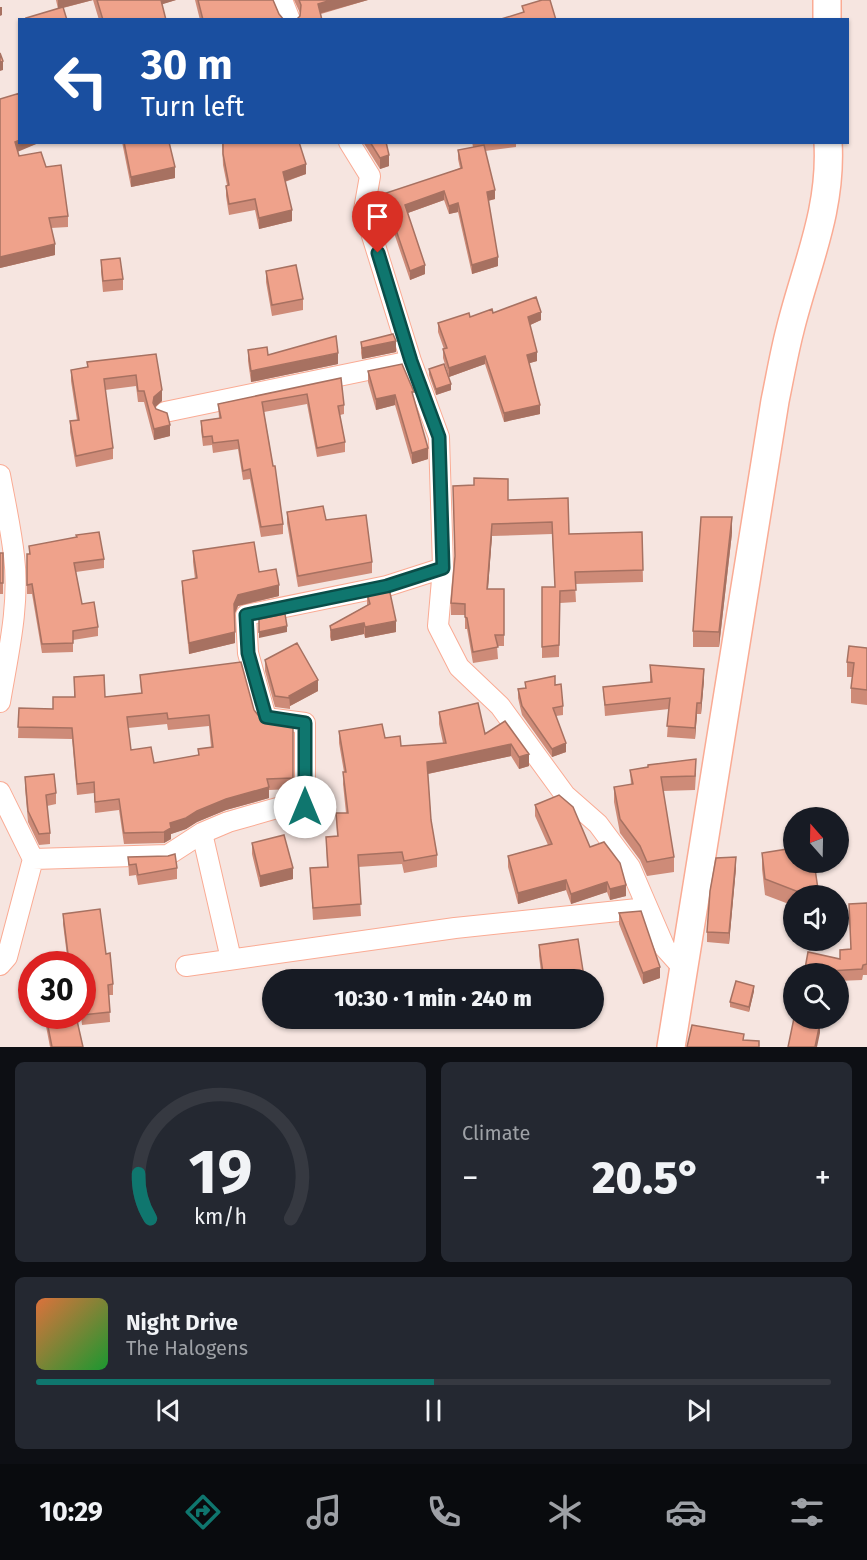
<!DOCTYPE html>
<meta charset="utf-8">
<style>
body{margin:0;font-family:"Fira Sans",sans-serif;background:#242831;color:#f1f3f6;height:100vh;display:flex;flex-direction:column;font-size:22px;white-space:nowrap}
*{box-sizing:border-box;margin:0}
p{font-size:20px;color:#9ea1a6}
.icon{flex:none;width:33px;height:33px;fill:none;stroke:currentColor;stroke-width:2;stroke-linecap:round;stroke-linejoin:round}
.map{position:relative;height:1047px;overflow:hidden}
.details{display:flex;flex-direction:column;gap:15px;padding:15px;background:#0d0f14;flex:1}
.details>*{flex:none}
.top-card{position:absolute;left:18px;top:18px;width:831px;height:126px;border-radius:0px;box-shadow:0 2px 4px #0004;background:#1a4fa0;color:#fff;overflow:hidden}
.needle{width:39px;rotate:340deg}
.fabs{position:absolute;left:783px;top:807px;display:grid;gap:12px}
.fabs a{display:grid;place-items:center;width:66px;height:66px;border-radius:50%;background:#171b24;box-shadow:0 2px 4px #0004;font-size:30px}
.speed{position:absolute;left:18px;top:951px;display:flex;gap:12px;font-size:30px;font-weight:700;text-align:center}
.speed>*{display:grid;place-content:center;width:78px;height:78px;border-radius:50%;background:#171b24;box-shadow:0 2px 4px #0004;line-height:1}
.speed .limit{border:9px solid #d22;background:#fff;color:#111}
.pin{position:absolute;display:grid;place-items:center;width:51px;height:51px;color:#fff;margin:-62px -26px;border-radius:50% 50% 50% 0;rotate:-45deg;box-shadow:0 0 6px #0007}
.pin .icon{rotate:45deg}
.me{position:absolute;width:66px;margin:-33px;rotate:0deg;stroke-linejoin:round;filter:drop-shadow(0 0 4px #0008)}
.turn{display:flex;align-items:center;gap:21px;height:126px;padding:0 24px;font-size:27px}
.turn .icon{width:78px;height:78px;stroke-width:2.5}
.turn b{display:block;font-size:42px;line-height:51px}
.big{font-size:45px;font-weight:800;line-height:1.1}
.details .tile{flex:1;display:flex;flex-direction:column;justify-content:center;gap:9px;min-width:0;padding:0 21px;border-radius:9px;background:#242831}
.details .dial{align-items:center;gap:0}
.dial svg{height:156px;overflow:visible;fill:none;stroke:#363941;stroke-width:7;stroke-linecap:round;text-anchor:middle}
.dial text{fill:#f1f3f6;stroke:none}
.song{display:flex;align-items:center;gap:18px}
.cover{width:72px;height:72px;border-radius:9px;background:linear-gradient(135deg,hsl(20 70% 55%),hsl(130 70% 35%))}
.played{height:6px;border-radius:3px;background:linear-gradient(90deg,#0f766e 50%,#363941 50%)}
.keys{display:flex;justify-content:space-around;direction:ltr}
.heat{display:flex;justify-content:space-between;align-items:center;font-size:33px;direction:ltr}
.details .tiles{flex:1;display:grid;gap:15px;grid-template-columns:1fr 1fr}
.tile:last-child{grid-column:span 2}
.trip{position:absolute;left:262px;top:969px;width:342px;height:60px;border-radius:30px;background:#171b24;box-shadow:0 2px 4px #0004;font-weight:800;line-height:60px;text-align:center}
.menu{display:flex;height:96px;justify-content:space-around;align-items:center;background:#090b0e;color:#9ea1a6}
.menu .icon{width:42px;height:42px}
.menu .current{color:#0f766e}
.menu b{font-size:27px;color:#f1f3f6}
.map>svg:first-child{display:block}
.lines{fill:none;stroke-linecap:round;stroke-linejoin:round}
.street-casing{stroke:#faab94;stroke-width:22}
.secondary-casing{stroke:#faab94;stroke-width:30}
.street{stroke:#fff;stroke-width:20}
.secondary{stroke:#fff;stroke-width:27}
.wall{fill:#ce8b78;fill-rule:evenodd}
.shaded-wall{fill:#a77161}
.building{fill:#efa28b;stroke:#a77161;stroke-width:1.5;fill-rule:evenodd}
.route-casing{stroke:#0a4d48;stroke-width:15}
.route{stroke:#0f766e;stroke-width:10}
</style>
<div class="map">
<svg width="867" height="1047" viewBox="0 0 867 1047">
<rect width="100%" height="100%" fill="#f6e5e0"/>
<g class="lines">
<g class="street-casing">
<path id="street" d="M282,0L290,20
M349,142L370,176L364,210L411,361L439,437L443,568L438,626L459,667L500,706L565,795L598,824L630,867L665,948L684,969
M165,412L411,361
M0,475C5,502 11,529 14,556C20,605 8,654 0,702
M0,792L33,859L7,957L0,965
M202,833L231,959
M33,859L168,855L202,833L228,822L284,806L305,807V723L266,718L248,653L246,615L387,586L443,568
M186,966L455,928L647,908"/>
</g>
<g class="secondary-casing">
<path id="secondary" d="M827,20V0
M671,1047L775,401C780,377 784,353 790,330C806,265 832,211 828,142"/>
</g>
<use href="#street" class="street"/>
<use href="#secondary" class="secondary"/>
</g>
<path class="wall" d="M56,0H176L162,4L166,20H99L93,0L63,8L67,20H26V18L58,9Z
M195,0H273L279,14L284,20H200Z
M294,0H368L321,14L300,16V13Z
M0,99L20,142H41L17,151L19,156L46,167L68,216V227L51,228L55,255L0,268Z
M122,142H169L175,178L131,187Z
M222,142H299L306,174L285,182L292,221L259,229L255,210L229,215L226,196V186L227,185L223,165Z
M363,142H386L389,166L380,169Z
M472,142H516V147L485,151L495,199L488,201L498,266L472,274L458,212L449,214L444,200L408,213L425,274L410,280L393,230L384,233L376,209V201L460,168L458,159V150L473,147Z
M101,260L123,279V290L103,292L101,271Z
M266,271L303,299V310L272,316L266,282Z
M493,313L541,320L530,325L537,361L529,363L540,414L504,422L485,364L449,377L443,358V349H444L438,332V323Z
M361,342L396,352L362,359L361,353Z
M248,350L268,355L338,364L251,382L248,361Z
M156,354L162,401L155,407L170,436L154,440L144,402H138L136,386L105,390L113,448V459L76,467L70,432V421L77,420L71,381V370L87,367V362Z
M429,369L451,390L436,395L429,375Z
M368,371L414,399L428,459L412,464L395,405L376,410L368,382Z
M341,378L344,405V414L340,415L345,442V452L317,457L307,404L264,412L283,524V534L261,537L250,479L243,480L238,449L213,453L212,445L203,446L201,430V421L219,418L218,404Z
M568,498L569,534L642,532L643,582L575,584L576,602L560,603L559,657L542,658V587H555L552,534L492,536L488,589H504V646H497L498,659L473,663L467,629H465V615H451V603L455,559L508,500Z
M287,512L326,520L372,562V573L298,587L287,523Z
M732,533L719,647H693V631Z
M29,546L104,559V568L76,572L82,604L98,627V636L73,640V652L42,653L32,594H27V554H29Z
M193,551L259,572L279,596L238,606L235,614V643L189,654L182,591V581L195,579L193,562Z
M0,553L3,583V594H0Z
M367,593L396,632L365,638L364,634L331,641L330,637V626L367,605Z
M867,648V705L851,703V688L852,677H847V662Z
M265,660L318,691L290,706V709L275,707L265,671Z
M650,665L704,680L701,714H697L695,739L667,737L669,709L605,716L603,687L650,682Z
M140,675L254,710L258,715L264,719L293,722V789L269,790V798L226,810L197,822L186,829L171,834V839L164,843L124,844L119,810L95,813L94,793L77,795L72,739L18,738L19,708L53,709L74,697V677L105,697L141,693ZM167,724L168,730L209,726L211,747L198,749V755L154,763L131,750L128,728Z
M525,682L555,685L563,706V715L556,716L566,752L552,757L522,715L518,698V689L525,688Z
M439,712L485,734L505,721L529,766L519,769L511,756L428,774L431,820L437,855V867L404,873L402,864L358,867L361,916L313,920L310,868L327,867L326,837L337,836L336,813H346L343,784L344,772L339,743V731L385,738L401,746L443,743L439,724Z
M630,770L696,773L695,790L663,791L674,857V872L647,876L640,860L620,833L614,802V787L631,785Z
M25,777L56,793V804L47,806L50,833V844L39,845L28,822L25,788Z
M535,805L590,847L626,896L610,900L607,892L571,904L566,890L518,904L508,867V856L548,845L535,816Z
M252,843L293,879L260,887L252,854Z
M762,853L819,896H794V906L765,895L762,869Z
M128,857L177,868V879L138,885L136,875L129,876Z
M736,868L729,944L707,942V932Z
M867,903V975H863L862,980L838,981V974H804L840,959L850,949Z
M619,913L660,978L643,984L619,924Z
M63,914L106,954L113,984V995H109L110,1022L82,1025L81,1016H82V964H68L63,924Z
M578,939L584,980H542L539,956V945Z
M754,991L749,1012L730,1007V1002Z
M45,1016H76L83,1047H50L45,1021Z"/>
<path class="shaded-wall" d="M58,0H93L58,9Z
M160,0H176L160,5Z
M331,0H368L318,14V4Z
M0,7H2V15L0,16Z
M3,61V70L0,71V62Z
M20,140V142H41L15,153V142Z
M389,155V166L380,169V158Z
M306,164V174L283,182V172Z
M175,167V178L131,187V177Z
M495,190V199L487,201V192Z
M444,191V200L405,214V205Z
M458,203V212L449,214V206Z
M292,210V221L259,229V218Z
M393,221V230L384,233V224Z
M55,244V255L0,268V257Z
M498,257V266L472,274V265Z
M425,265V274L410,280V271Z
M541,312V320L528,326V317Z
M396,341V352L362,359V348Z
M537,352V361L527,364V355Z
M338,353V364L251,382V371Z
M485,356V364L449,377V368Z
M451,384V390L436,395V389Z
M162,390V401L154,408L153,414L154,397Z
M395,395V405L376,410V399Z
M540,405V414L504,422V413Z
M170,425V436L154,440V429Z
M428,448V459L412,464V453Z
M732,517V533L719,647V632Z
M492,524V536L487,601V589Z
M279,585V596L238,606L234,615V604L238,595Z
M396,621V632L365,638V627Z
M364,623V634L331,641V630Z
M287,626V632L259,638V632Z
M235,632V643L189,654V643Z
M704,669V680L701,714V703Z
M318,680V691L290,706L289,696Z
M697,703V714L695,739V728Z
M566,743V752L552,757V749Z
M511,744V756L427,774V762Z
M529,754V766L519,769V757Z
M269,787V798L226,810L197,822L186,829L171,834V839L164,843V832L170,823L226,799Z
M736,857V868L729,944V933Z
M293,868V879L260,887V876Z
M566,880V890L518,904V893Z
M607,882V892L571,904V894Z
M626,885V896L610,900V889Z
M660,967V978L643,984V973Z
M754,986V991L749,1012V1007Z
M819,1018H821L820,1024V1033L817,1047H815Z"/>
<path class="building" d="M97,0H161L166,20H103Z
M198,0H273L279,14L284,20H203Z
M299,0H331L318,4L322,20H296L300,16L301,5Z
M542,0H550L556,20H498L524,12L522,6Z
M63,7L67,20H27L26,18Z
M0,53L3,61L0,62Z
M20,93V140L15,142L19,156L41,152L46,167L61,165L68,216L49,218L55,244L0,257V99Z
M124,142H169L175,167L131,177Z
M223,142H299L306,164L283,172L292,210L259,218L255,199L229,204L226,186L229,185L223,154Z
M370,142H386L389,155L380,158Z
M484,145L495,190L487,192L498,257L472,265L458,203L449,206L444,191L405,205L425,265L410,271L393,221L384,224L376,201L377,196L462,168L458,150Z
M120,258L123,279L103,281L101,260Z
M296,265L303,299L272,305L266,271Z
M536,297L541,312L528,317L537,352L527,355L540,405L504,413L485,356L449,368L443,349L447,348L438,323L469,313L470,317L492,309L493,313Z
M393,334L396,341L362,348L361,342Z
M336,336L338,353L251,371L248,350L267,347L268,355Z
M156,354L162,390L154,397L153,403L156,409L167,413L170,425L154,429L144,391H138L136,375L104,379L113,448L76,456L70,421L79,420L71,370L88,367L87,362Z
M402,364L414,392H412L428,448L412,453L395,395L376,399L368,371Z
M444,364L451,384L436,389L429,369Z
M341,378L344,405L338,406L345,442L317,448L307,394L262,402L273,466H275L283,524L261,527L250,469L243,471L238,440L213,443L212,436L203,437L201,421L221,418L218,404Z
M474,478L508,479V500L568,498L569,534L642,532L643,570L575,572L576,590L560,591L559,645L542,647V587H555L552,522L492,524L487,589H504V635H495L498,647L473,652L467,618L465,617V604L451,603L455,556L453,486L474,485Z
M323,506L326,520L366,515L372,562L298,576L287,512Z
M701,517H732L719,632L693,631Z
M99,532L104,559L74,563L82,604L94,602L98,627L73,631V643L42,644L32,584L27,585V554H30L29,546L77,537L76,535Z
M254,542L259,572L276,569L279,585L238,595L234,604L235,632L189,643L182,581L197,578L193,551Z
M0,553H3V583H0Z
M389,588L396,621L365,627L364,623L331,630L330,626L370,604L367,593Z
M285,614L287,626L259,632V619Z
M297,643L318,680L289,696L290,698L275,696L265,660Z
M849,646L867,648V690L851,688L854,663L847,662Z
M241,662L254,710L258,715L264,719L293,722V778L267,779L269,787L226,799L197,811L186,818L170,823L171,828L164,832L124,833L119,799L95,802L94,782L77,784L72,728L18,727L19,708L53,709V697H75L74,677L104,675L105,697L142,693L140,675ZM167,713L168,719L209,715L213,747L198,749L199,755L154,763L151,747L131,750L127,717Z
M650,665L704,669L701,703H697L695,728L667,726L670,698L605,705L603,687L652,682Z
M555,676V685L561,684L563,706L553,708L566,743L552,749L522,706L518,689L526,688L525,682Z
M478,703L485,734L505,721L529,754L519,757L511,744L427,762L431,820L437,855L404,861L402,852L358,855L361,904L313,908L310,868L328,867L326,837L338,836L336,813H348L343,772H346L339,731L382,724L385,738L400,736L401,746L446,743L439,712Z
M696,759L695,776L661,777L674,857L647,862L640,846L620,819L614,787L633,784L630,770L648,767V765Z
M54,774L56,793L46,795L50,833L39,834L28,811L25,777Z
M559,795L573,807L590,847L604,842L620,863L626,885L610,889L607,882L571,894L566,880L518,893L508,856L552,844L535,805Z
M284,835L293,868L260,876L252,843Z
M794,848V862H814L819,896H809L765,879L762,853Z
M175,854L177,868L138,875L136,864L129,865L128,857L168,856Z
M736,857L729,933L707,932L710,891L716,858Z
M867,903V964L863,965L862,969L830,971L829,974H804L808,952L840,959V950L851,949L849,904Z
M100,909L106,954L110,953L113,984L108,985L110,1012L82,1015V964H72V962H69L63,914Z
M641,911L660,967L643,973L619,913Z
M578,939L584,977L570,980H560V978L544,980L539,945Z
M736,981L754,986L749,1007L730,1002Z
M46,1016H76L83,1047H52Z
M794,1018H819L818,1022L820,1023L815,1047H788Z
M692,1025L744,1034L743,1040L759,1041V1047H687Z"/>
<g class="lines">
<g class="route-casing">
<path id="route" d="M305,807V723L266,717L248,653L246,615L387,586L443,568L439,437L411,361L378,253"/>
</g>
<use href="#route" class="route"/>
</g>
</svg>
<div class="fabs">
<a><svg class="needle" viewBox="-14 -14 28 28"><path d="M0-13l5 13h-10z" fill="#e53935"/><path d="M0 13l5-13h-10z" fill="#9ea1a6"/></svg></a>
<a><svg class="icon" aria-label="sound" viewBox="0 0 24 24"><path d="M4 9h4l5-4v14l-5-4H4zM17 9q2 3 0 6"/></svg></a>
<a><svg class="icon" aria-label="search" viewBox="0 0 24 24"><circle cx="10" cy="10" r="6"/><path d="M15 15l6 6"/></svg></a>
</div>
<div class="speed"><div class="limit">30</div></div>
<div class="pin" style="left:378px;top:253px;background:#d93025"><svg class="icon" aria-label="arrive" viewBox="0 0 24 24"><path d="M6 21V4h12l-3 4 3 4H6"/></svg></div>
<svg class="me" style="left:305px;top:807px" viewBox="-20 -20 40 40"><circle r="19" fill="#fff"/><path d="M0-13L10 11 0 6-10 11z" fill="#0f766e"/></svg>
<div class="trip">10:30 · 1 min · 240 m</div>
<div class="top-card">
<div class="turn"><svg class="icon" aria-label="left" viewBox="0 0 24 24"><path d="M17 20v-9H6M10 6l-5 5 5 5"/></svg><div><b>30 m</b>Turn left</div></div>
</div>
</div>
<section class="details">
<div class="tiles">
<div class="tile dial"><svg viewBox="0 0 100 80">
<path d="M14 69A42 42 0 1 1 86 69"/>
<path d="M14 69A42 42 0 0 1 8 46" stroke="#0f766e"/>
<text x="50" y="56" font-size="32" font-weight="700">19</text>
<text x="50" y="72" font-size="11">km/h</text>
</svg></div>
<div class="tile"><p>Climate</p>
<div class="heat"><a>−</a><b class="big">20.5°</b><a>+</a></div>
</div>
<div class="tile">
<div class="song"><i class="cover"></i><div><b>Night Drive</b><p>The Halogens</p></div></div>
<div class="played"></div>
<div class="keys"><svg class="icon" aria-label="previous" viewBox="0 0 24 24"><path d="M18 5L8 12l10 7zM5 5v14"/></svg><svg class="icon" aria-label="pause" viewBox="0 0 24 24"><path d="M8 5v14M16 5v14"/></svg><svg class="icon" aria-label="next" viewBox="0 0 24 24"><path d="M6 5l10 7-10 7zM19 5v14"/></svg></div>
</div>
</div>
</section>
<nav class="menu">
<b>10:29</b>
<svg class="icon current" aria-label="directions" viewBox="0 0 24 24"><path d="M12 3l9 9-9 9-9-9zM9 14v-3h6M13 9l2 2-2 2"/></svg>
<svg class="icon" aria-label="music" viewBox="0 0 24 24"><path d="M9 18V5l10-2v13"/><circle cx="6" cy="18" r="3"/><circle cx="16" cy="16" r="3"/></svg>
<svg class="icon" aria-label="phone" viewBox="0 0 24 24"><path d="M5 4h4l2 5-3 2q2 4 5 5l2-3 5 2v4C11 20 4 13 5 4z"/></svg>
<svg class="icon" aria-label="climate" viewBox="0 0 24 24"><path d="M12 3v18M4 7l16 10M4 17L20 7"/></svg>
<svg class="icon" aria-label="car" viewBox="0 0 24 24"><path d="M5 17H2v-5l4-1 3-4h7l3 4 3 1v5h-3M9 17h6M6 11h13"/><circle cx="7" cy="17" r="2"/><circle cx="17" cy="17" r="2"/></svg>
<svg class="icon" aria-label="filters" viewBox="0 0 24 24"><path d="M4 7h16M4 17h16"/><circle cx="9" cy="7" r="2"/><circle cx="15" cy="17" r="2"/></svg>
</nav>
